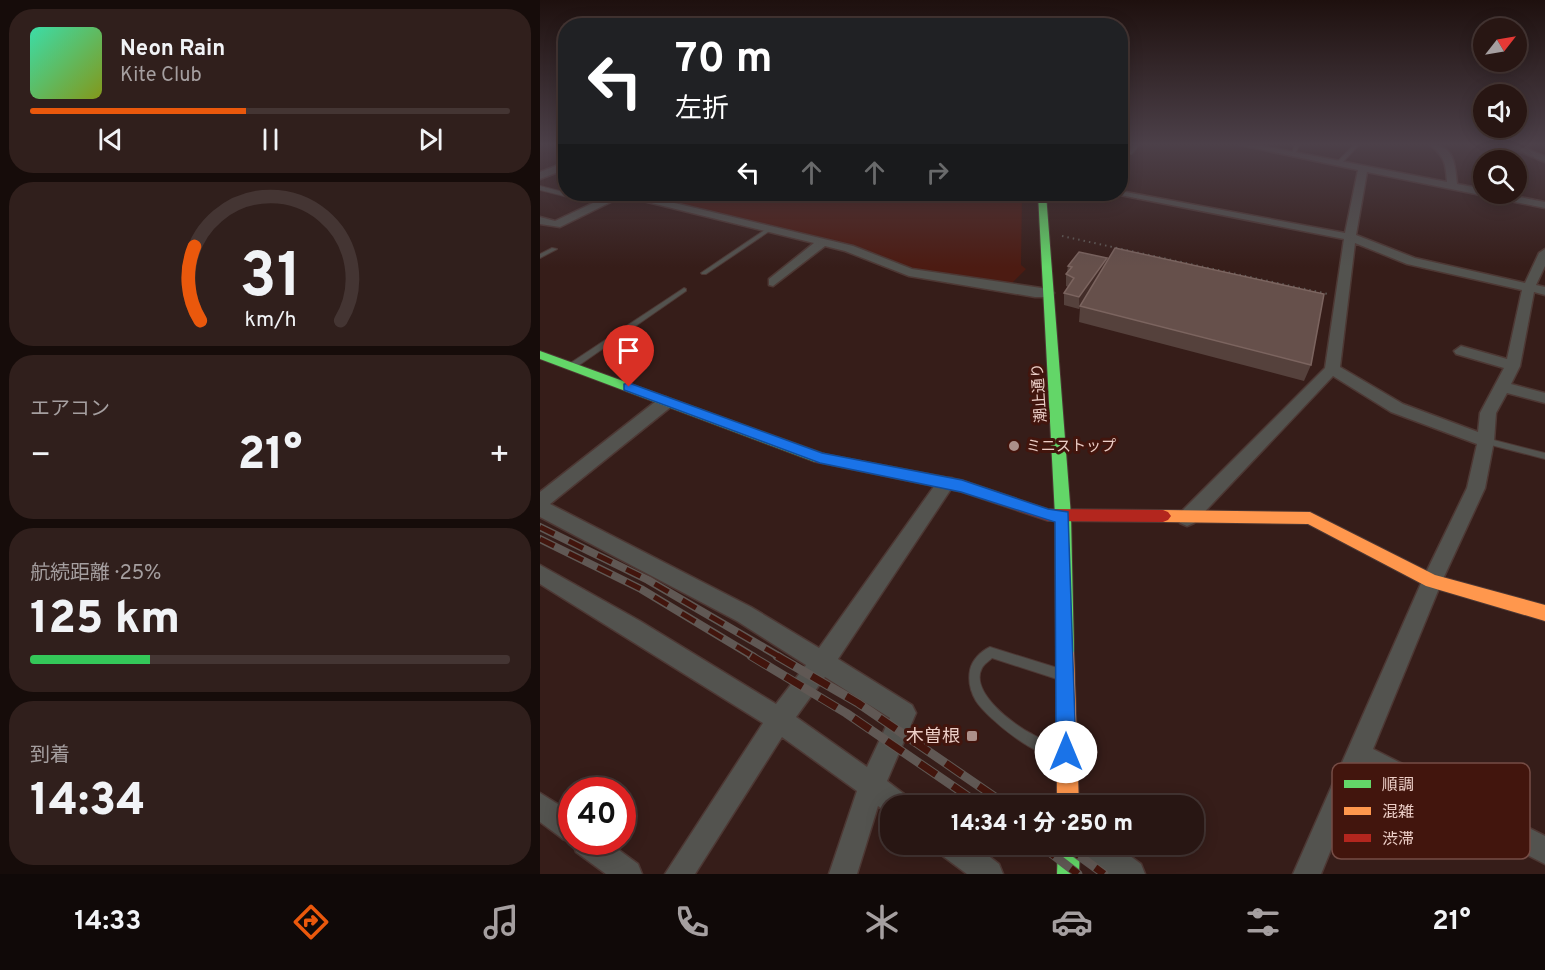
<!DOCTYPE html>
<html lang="ja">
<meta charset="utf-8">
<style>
body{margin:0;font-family:Overpass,"Noto Sans JP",sans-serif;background:#301f1c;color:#f1f3f6;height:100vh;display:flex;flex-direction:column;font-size:22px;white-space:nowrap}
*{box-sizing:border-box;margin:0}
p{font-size:20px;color:#a59fa0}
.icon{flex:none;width:33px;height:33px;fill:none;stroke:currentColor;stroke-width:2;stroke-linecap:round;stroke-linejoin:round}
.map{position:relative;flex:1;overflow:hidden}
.panel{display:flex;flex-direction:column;gap:9px;padding:9px;background:#160c0a;width:540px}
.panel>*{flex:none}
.guide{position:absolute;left:18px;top:18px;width:570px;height:183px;border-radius:24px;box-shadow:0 3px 15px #0003,0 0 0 2px #443533;background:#202124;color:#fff;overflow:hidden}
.needle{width:39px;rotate:59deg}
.controls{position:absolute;left:933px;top:18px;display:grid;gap:12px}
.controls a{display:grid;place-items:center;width:54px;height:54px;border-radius:50%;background:#281613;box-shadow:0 3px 15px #0003,0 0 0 2px #443533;font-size:30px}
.speed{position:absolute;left:18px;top:777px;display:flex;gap:12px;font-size:30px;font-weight:700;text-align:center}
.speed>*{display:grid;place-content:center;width:78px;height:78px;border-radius:50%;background:#281613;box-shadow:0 3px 15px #0003,0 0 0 2px #443533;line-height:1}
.speed .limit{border:9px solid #d22;background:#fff;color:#111}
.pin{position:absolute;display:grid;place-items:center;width:51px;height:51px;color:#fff;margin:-62px -26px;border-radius:50% 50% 50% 0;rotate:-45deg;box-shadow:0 0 6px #0007}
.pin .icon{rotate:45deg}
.me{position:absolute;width:66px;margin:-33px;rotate:0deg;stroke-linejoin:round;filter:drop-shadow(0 0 4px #0008)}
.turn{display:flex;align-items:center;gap:21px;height:126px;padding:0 18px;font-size:27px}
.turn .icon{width:78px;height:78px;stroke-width:2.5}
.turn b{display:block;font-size:42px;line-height:51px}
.lanes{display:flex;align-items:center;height:57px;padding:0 18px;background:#0003;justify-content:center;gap:30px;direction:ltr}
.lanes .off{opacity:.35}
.big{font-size:45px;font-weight:800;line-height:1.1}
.panel .tile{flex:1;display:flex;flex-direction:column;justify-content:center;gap:9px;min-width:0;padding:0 21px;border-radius:24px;background:#301f1c}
.panel .dial{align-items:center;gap:0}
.dial svg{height:156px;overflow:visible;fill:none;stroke:#443533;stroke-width:7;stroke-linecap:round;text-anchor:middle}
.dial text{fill:#f1f3f6;stroke:none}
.song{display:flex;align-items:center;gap:18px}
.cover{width:72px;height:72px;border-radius:9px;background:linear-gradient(135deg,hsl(160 70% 55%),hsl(70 70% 35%))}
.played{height:6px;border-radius:3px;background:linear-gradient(90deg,#ea580c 45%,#443533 45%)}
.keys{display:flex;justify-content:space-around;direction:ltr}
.heat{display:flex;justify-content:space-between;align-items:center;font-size:33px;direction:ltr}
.charge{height:9px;border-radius:4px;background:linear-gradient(90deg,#34c759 25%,#443533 0)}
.trip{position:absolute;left:340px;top:795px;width:324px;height:60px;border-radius:24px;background:#281613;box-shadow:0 3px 15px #0003,0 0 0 2px #443533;font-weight:800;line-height:60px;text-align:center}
.menu{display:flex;height:96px;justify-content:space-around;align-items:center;background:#100908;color:#a59fa0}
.menu .icon{width:42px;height:42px}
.menu .active{color:#ea580c}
.menu b{font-size:27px;color:#f1f3f6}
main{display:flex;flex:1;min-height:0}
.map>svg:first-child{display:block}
.built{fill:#4c1b12}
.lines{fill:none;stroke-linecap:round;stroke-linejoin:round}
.lane-casing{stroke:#4d3834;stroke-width:2}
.street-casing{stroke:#4d3834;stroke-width:3}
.fast-casing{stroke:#4d3834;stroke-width:2}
.slow-casing{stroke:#4d3834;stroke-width:2}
.jam-casing{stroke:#4d3834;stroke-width:2}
.path{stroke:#5f5a56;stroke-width:2;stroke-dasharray:1.5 4;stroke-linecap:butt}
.lane{fill:#53534f;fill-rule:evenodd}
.street{fill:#53534f;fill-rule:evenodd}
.fast{fill:#63d668;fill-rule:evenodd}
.slow{fill:#ff974d;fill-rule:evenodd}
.jam{fill:#b3261e;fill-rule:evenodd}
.rail-far1-casing{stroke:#605854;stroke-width:8}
.rail-casing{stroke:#605854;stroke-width:9}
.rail-far1{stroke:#42150d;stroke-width:5;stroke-dasharray:16;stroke-linecap:butt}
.rail{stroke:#42150d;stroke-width:7;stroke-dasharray:20;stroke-linecap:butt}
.wall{fill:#55413c}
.shaded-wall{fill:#422c28}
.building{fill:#66504b;stroke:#7b645f;stroke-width:1.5}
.route{fill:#1a73e8;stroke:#114b97;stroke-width:1.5}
.poi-dot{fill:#ac908a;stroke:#42150d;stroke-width:2}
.labels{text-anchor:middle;stroke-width:6;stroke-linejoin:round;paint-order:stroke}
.street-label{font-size:15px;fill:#eccec7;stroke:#42150d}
.poi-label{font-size:15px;fill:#eccec7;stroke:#42150d;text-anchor:start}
.near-poi-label{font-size:18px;fill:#eccec7;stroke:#42150d;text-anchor:end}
.key{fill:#42150d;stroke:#754c45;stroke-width:1.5}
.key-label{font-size:16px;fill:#eccec7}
</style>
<main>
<section class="panel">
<div class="tile">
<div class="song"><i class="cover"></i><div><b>Neon Rain</b><p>Kite Club</p></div></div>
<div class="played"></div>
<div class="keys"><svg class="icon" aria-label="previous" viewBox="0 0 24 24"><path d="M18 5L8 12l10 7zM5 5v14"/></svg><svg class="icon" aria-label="pause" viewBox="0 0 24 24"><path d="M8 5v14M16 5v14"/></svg><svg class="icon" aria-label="next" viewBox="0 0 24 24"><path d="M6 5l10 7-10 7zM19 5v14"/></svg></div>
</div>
<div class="tile dial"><svg viewBox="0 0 100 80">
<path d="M14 69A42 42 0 1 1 86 69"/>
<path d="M14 69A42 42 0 0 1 11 31" stroke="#ea580c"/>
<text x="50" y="56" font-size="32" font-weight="700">31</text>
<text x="50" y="72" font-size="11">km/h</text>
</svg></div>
<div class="tile"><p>エアコン</p>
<div class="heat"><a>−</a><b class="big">21°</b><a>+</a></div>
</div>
<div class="tile"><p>航続距離 · 25%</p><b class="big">125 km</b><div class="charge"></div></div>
<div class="tile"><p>到着</p><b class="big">14:34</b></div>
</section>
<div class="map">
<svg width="1005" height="874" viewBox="0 0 1005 874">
<rect width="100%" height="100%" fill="#361d19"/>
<path class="built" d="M99,194H488L482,195L481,265L486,269L469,286L368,269L312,245Z"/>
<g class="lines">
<g class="lane-casing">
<path id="lane" d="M594,145H599L592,154H588V153Z
M755,145H759L755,155L753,156L751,155Z
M814,145H819L800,165H796V163Z
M0,186L62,202L63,203L60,205L0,190Z
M229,227L232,229L231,230L166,274H162L161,273Z
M12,248L17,249L0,258V254Z
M144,288L146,289V291L35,368H29L28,366L29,364Z
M946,438L1005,453V459L943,443L942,441Z
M450,647L524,670L526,674L524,678L520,680L452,658C449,661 444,664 442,668C429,692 474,725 492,734C502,740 512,742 522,747L524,751L522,755C502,764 447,718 436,701C430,691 428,681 430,670C432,660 441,651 450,647Z"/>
</g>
<g class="street-casing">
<path id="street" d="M700,145H718L907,182C906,163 904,156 890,145C914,145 915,163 917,184L944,189V194H964L1005,202V208L827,172L816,235L875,258L985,283L999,253L1005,249V266L996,285L1005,287V295L994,292L980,366L971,384L1005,393V403L967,393L956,413L954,441L945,488L902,581L833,749L1005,836V864L823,771L781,874H753L882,581L927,488L937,444L851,412L793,376L654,523L647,526L640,523L638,518L640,513L785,368L804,239L575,194H580V191L805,233L818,170ZM815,243L867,264L982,290L967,359L921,346L914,351L916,354L964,368L940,413L938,432L863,404L800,367Z
M964,145H976L1005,156V162Z
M26,162V169L0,179V172Z
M72,194H97L313,246L372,269L508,289L514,293L508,297H495L369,276L305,251L285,246L233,286L229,285V279L274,243L83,196L20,227L0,224V217L15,221Z
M126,397L134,402L132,406L10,504L211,607L279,648L400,478H412L415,483L298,659L372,705L376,713L347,781L368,797L372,806H351V816L338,806L317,874H289L317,791L242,737L155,874H125L223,723L0,584V565L100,621L236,704L266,665L197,621L0,517V492L120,398ZM285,677L350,718L327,767L256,717Z
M0,793L32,813V842H68L98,864L102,874H66L36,852L33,843L23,839L0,822Z
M397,844H433L459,864L463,874H427L400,854Z
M538,844H574L601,864L605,874H568L541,854Z"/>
</g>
<g class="fast-casing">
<path id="fast" d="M498,194H506L531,516L534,653L531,659L525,662L519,659L516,653L515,516Z
M0,351L285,454L287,458L285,462H275L0,359Z
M518,844H540L539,874H517Z"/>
</g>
<g class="slow-casing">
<path id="slow" d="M623,510L770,512L895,575L1005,605V621L886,586L768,524L623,522L618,520L615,516L618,512Z
M525,644L531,647L534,653L539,806H517L516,653L519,647Z"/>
</g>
<g class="jam-casing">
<path id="jam" d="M280,453L422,480L508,509L623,510L628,512L631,516L628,520L623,522L508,521L421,492L275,462L273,458L275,454Z"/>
</g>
<path class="path" d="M522,236L788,294"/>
<use href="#lane" class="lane"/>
<use href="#street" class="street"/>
<use href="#fast" class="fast"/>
<use href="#slow" class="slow"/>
<use href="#jam" class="jam"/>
<g class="rail-far1-casing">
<path id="rail-far1" d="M0,527L108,580L240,657
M0,539L101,589L214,657"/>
</g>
<g class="rail-casing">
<path id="rail" d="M211,656L306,713L442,806
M237,656L318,703L468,806
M499,844L538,874
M523,844L564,874"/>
</g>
<use href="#rail-far1" class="rail-far1"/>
<use href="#rail" class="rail"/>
</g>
<path class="wall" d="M567,258L566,263L771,365L764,381L539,322L540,308L539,309L524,305V293L528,287L526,286V274L527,272L528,266Z"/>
<path class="shaded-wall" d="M567,258L566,269L540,306L539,309V297Z"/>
<path class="building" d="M575,248L784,294L771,365L540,306Z
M539,252L567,258L539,297L524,293L534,278L526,274L532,267L528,266Z"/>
<linearGradient id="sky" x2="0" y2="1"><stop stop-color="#1e100e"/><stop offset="0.54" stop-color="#4c4049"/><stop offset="1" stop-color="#4c4049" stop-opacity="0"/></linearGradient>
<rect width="1005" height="267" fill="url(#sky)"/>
<path class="route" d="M89,383L282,453L422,480L508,509L528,512L536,752L533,759L526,762L519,759L516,752L515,522L421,492L280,463L84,390V384Z"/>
<g class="poi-dot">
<circle cx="474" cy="446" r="6"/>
<rect x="426" y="730" width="12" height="12" rx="3"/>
</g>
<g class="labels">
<g class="street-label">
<text transform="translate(499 393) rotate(-94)" y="5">潮止通り</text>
</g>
<g class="poi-label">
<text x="486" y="451">ミニストップ</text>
</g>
<g class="near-poi-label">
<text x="420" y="742">木曽根</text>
</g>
</g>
<rect x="792" y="763" width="198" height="96" rx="9" class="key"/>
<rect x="804" y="780" width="27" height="8" fill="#63d668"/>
<rect x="804" y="807" width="27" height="8" fill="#ff974d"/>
<rect x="804" y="834" width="27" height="8" fill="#b3261e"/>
<g class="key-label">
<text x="842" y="790">順調</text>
<text x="842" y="817">混雑</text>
<text x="842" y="844">渋滞</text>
</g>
</svg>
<div class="controls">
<a><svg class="needle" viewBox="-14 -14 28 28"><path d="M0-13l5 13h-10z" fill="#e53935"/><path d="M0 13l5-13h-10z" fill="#a59fa0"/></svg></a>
<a><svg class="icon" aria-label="sound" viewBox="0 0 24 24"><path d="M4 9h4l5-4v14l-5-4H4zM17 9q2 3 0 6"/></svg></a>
<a><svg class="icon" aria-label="search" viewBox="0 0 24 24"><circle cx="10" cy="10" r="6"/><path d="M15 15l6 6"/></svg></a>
</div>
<div class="speed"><div class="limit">40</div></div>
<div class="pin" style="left:89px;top:387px;background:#d93025"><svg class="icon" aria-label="arrive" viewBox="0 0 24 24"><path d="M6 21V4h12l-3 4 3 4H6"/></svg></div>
<svg class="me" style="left:526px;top:752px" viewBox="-20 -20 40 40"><circle r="19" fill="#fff"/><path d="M0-13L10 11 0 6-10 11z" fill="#1a73e8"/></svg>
<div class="trip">14:34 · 1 分 · 250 m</div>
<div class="guide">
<div class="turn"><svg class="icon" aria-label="left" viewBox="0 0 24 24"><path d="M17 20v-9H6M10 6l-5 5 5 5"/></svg><div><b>70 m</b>左折</div></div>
<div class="lanes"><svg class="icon" aria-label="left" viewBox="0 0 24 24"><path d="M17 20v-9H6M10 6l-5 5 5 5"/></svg><svg class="icon off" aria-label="ahead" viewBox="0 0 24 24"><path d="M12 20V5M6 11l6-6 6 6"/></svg><svg class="icon off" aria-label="ahead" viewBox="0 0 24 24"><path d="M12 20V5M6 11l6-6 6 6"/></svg><svg class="icon off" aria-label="right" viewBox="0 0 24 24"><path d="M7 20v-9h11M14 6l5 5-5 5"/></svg></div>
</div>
</div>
</main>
<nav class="menu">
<b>14:33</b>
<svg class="icon active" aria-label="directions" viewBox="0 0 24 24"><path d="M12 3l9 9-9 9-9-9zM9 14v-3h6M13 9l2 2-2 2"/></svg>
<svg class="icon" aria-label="music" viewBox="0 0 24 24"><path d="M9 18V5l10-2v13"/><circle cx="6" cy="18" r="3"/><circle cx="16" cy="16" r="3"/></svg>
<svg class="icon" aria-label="phone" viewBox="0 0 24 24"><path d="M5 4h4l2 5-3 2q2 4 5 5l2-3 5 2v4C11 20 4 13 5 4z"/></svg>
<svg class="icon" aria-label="climate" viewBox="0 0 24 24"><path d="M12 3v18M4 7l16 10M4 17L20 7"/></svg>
<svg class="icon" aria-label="car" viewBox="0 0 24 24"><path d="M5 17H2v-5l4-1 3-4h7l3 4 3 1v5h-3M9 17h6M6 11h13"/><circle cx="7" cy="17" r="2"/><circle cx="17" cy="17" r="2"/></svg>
<svg class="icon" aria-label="filters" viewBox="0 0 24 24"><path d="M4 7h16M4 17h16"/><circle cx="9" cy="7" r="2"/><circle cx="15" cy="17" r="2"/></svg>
<b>21°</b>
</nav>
